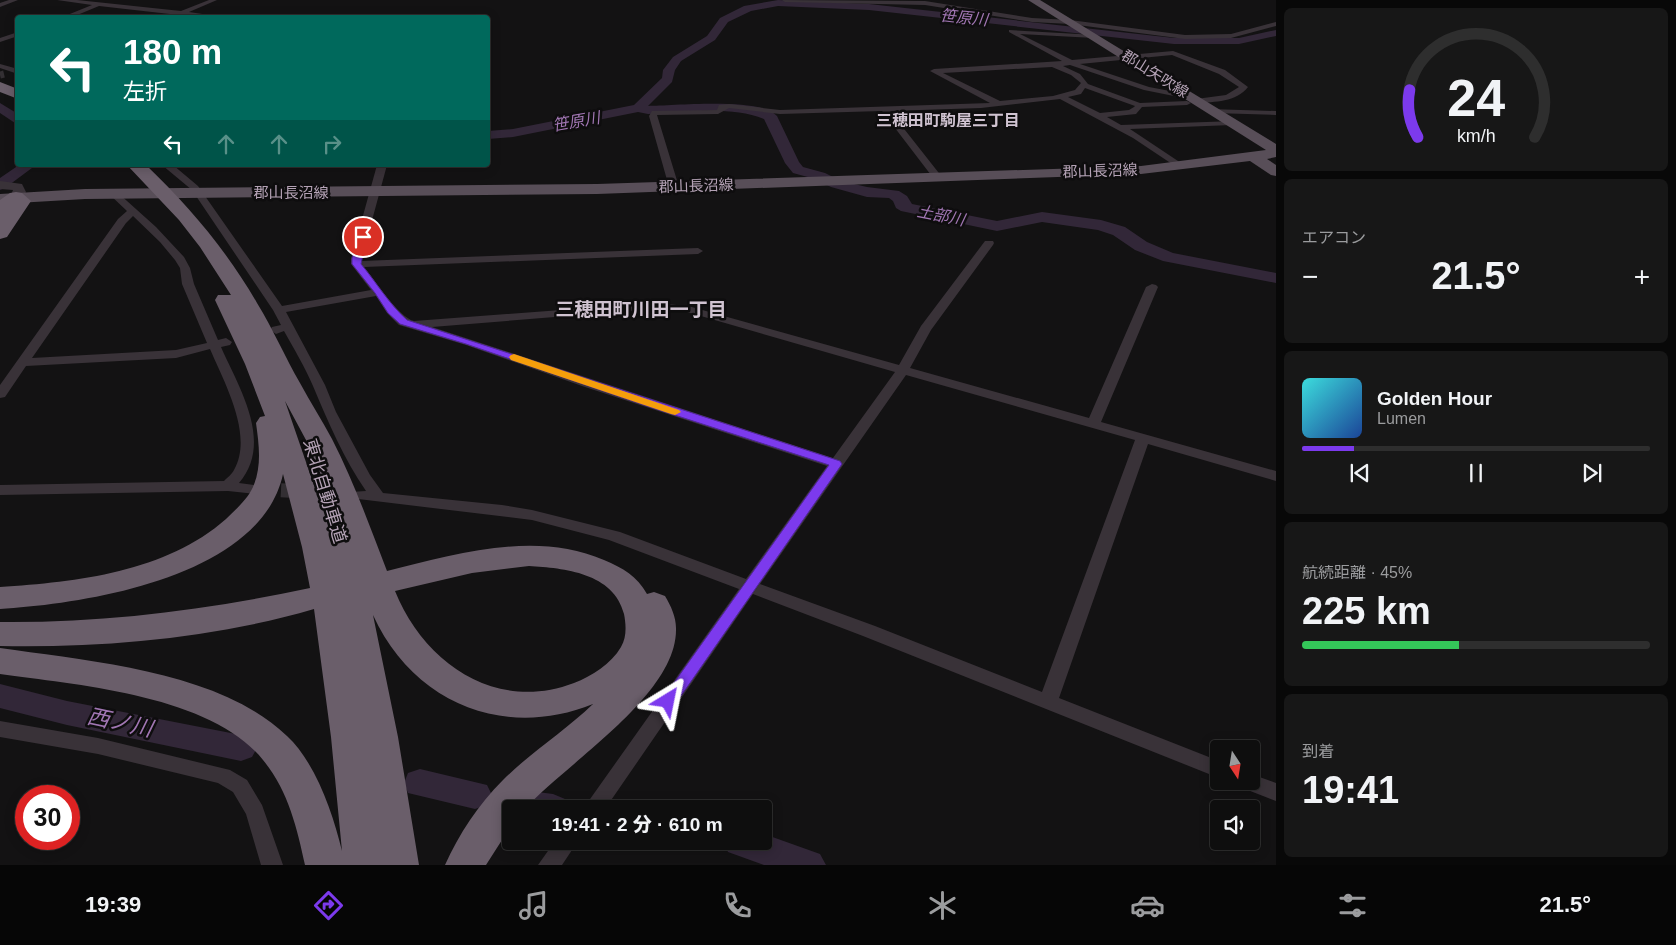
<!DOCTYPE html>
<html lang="ja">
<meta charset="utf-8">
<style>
body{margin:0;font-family:Helvetica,"Noto Sans JP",sans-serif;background:#171717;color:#f1f3f6;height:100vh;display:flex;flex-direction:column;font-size:19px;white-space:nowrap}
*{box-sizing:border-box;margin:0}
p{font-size:16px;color:#9b9c9e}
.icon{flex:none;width:28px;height:28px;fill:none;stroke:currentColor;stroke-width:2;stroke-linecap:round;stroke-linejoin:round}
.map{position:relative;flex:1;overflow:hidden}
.details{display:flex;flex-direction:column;gap:8px;padding:8px;background:#080808;width:400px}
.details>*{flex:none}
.banner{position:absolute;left:15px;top:15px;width:475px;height:152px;border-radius:5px;box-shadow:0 2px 12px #0003,0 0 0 1px #2e2e2e;background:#00695c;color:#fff;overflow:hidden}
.needle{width:32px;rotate:168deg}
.tools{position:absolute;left:1210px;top:740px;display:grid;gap:10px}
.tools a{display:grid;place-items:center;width:50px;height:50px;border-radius:5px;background:#0e0e0e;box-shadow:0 2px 12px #0003,0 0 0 1px #2e2e2e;font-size:25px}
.speed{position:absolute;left:15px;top:785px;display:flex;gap:10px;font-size:25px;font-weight:700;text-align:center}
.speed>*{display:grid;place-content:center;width:65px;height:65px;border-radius:50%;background:#0e0e0e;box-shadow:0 2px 12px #0003,0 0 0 1px #2e2e2e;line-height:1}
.speed .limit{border:8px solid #d22;background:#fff;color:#111}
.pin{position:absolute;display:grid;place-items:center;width:42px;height:42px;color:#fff;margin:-21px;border:2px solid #fff;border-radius:50%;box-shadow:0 1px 5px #0007}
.me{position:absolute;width:55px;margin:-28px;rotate:35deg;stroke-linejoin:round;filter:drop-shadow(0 0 4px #0008)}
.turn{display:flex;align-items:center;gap:18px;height:105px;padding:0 25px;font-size:22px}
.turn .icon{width:65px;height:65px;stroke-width:2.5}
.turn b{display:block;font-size:35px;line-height:42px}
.lanes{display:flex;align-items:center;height:48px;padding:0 25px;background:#0003;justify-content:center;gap:25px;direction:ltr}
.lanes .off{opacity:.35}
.big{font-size:38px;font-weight:800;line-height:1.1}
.details .tile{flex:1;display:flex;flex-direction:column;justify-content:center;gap:8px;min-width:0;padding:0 18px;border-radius:8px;background:#171717}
.details .dial{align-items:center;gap:0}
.dial svg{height:130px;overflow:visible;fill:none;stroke:#2e2e2e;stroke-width:7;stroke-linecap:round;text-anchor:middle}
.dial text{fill:#f1f3f6;stroke:none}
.song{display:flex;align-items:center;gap:15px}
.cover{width:60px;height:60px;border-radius:8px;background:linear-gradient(135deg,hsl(180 70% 55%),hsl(220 70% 35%))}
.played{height:5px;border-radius:2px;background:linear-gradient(90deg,#7c3aed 15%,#2e2e2e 15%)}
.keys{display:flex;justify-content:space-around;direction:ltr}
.heat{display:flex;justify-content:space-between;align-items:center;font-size:28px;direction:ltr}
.charge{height:8px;border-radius:4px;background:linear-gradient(90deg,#34c759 45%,#2e2e2e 0)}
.trip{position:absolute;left:502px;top:800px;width:270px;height:50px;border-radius:5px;background:#0e0e0e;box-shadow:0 2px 12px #0003,0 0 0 1px #2e2e2e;font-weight:800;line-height:50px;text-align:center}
.menu{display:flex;height:80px;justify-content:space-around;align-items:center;background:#060606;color:#9b9c9e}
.menu .icon{width:35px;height:35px}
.menu .current{color:#7c3aed}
.menu b{font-size:22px;color:#f1f3f6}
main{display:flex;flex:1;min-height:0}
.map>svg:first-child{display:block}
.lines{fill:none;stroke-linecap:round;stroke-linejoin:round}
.river{fill:#322738;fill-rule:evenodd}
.minor-tunnel-far1{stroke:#332f33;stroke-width:7;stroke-dasharray:7 4;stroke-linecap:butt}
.minor-tunnel{stroke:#332f33;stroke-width:14;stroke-dasharray:14 8;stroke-linecap:butt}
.minor{fill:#393238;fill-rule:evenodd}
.tertiary{fill:#393238;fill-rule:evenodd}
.primary{fill:#584e58;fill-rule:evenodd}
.motorway{fill:#6a5e6a;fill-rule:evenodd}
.route{fill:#7c3aed;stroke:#51269a}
.slow{fill:#f59e0b}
.labels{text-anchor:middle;stroke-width:5;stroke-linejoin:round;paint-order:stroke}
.far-street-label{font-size:15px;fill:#b4a2b5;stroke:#0e0d0e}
.far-water-label{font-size:16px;font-style:italic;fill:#a176b3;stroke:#0e0d0e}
.far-neighbourhood-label{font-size:16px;font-weight:bold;fill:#d0c3d1;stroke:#0e0d0e}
.street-label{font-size:18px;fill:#b4a2b5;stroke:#0e0d0e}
.neighbourhood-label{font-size:19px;font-weight:bold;fill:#d0c3d1;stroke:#0e0d0e}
.near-water-label{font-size:22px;font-style:italic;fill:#a176b3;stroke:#0e0d0e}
</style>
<main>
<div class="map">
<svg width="1276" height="865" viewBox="0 0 1276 865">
<rect width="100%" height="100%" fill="#131213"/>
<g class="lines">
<path class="river" d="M778,0L869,4L1174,38H1239L1276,30V36L1239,44H1174L869,10L778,6L751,11L728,22L715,40L681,61L675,70L672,82L648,106C673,106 761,97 777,116L799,162L803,167L825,173L841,181L867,187L899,191L907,196L912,204L997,221L1042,212L1101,220L1125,227L1147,242L1173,253L1276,273V283L1163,261L1135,250L1113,235L1098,230L1042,222L997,231L901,211L896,208L893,201L889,198L867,197L831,187L815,179L793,173L785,163L764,119C729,105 685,113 648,114L638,112L513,137L488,139V131L513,129L634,105L662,78L663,70L673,57L707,36L720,18L744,6Z
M0,103L18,114V125L0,113Z
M19,165H36L5,188L0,190V178Z
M0,684L67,701L241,735L252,739L257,748L252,757L241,761L67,725L0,708Z
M420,769L487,785L492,795L487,805L475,809L408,793L404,783L408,773Z
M522,790L553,794L565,799L570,809H511L510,814L505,804L510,794Z
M764,834L820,854L826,865H764L728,852L723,841H764Z"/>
<path class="minor-tunnel-far1" d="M0,75L4,74"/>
<path class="minor-tunnel" d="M259,489L347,494"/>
<path class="minor" d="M9,0H18L0,7V3Z
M57,0H77L181,11L209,0H217L189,12L230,18H205L99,6L70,18H60L92,5Z
M782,0L925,1L1032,18L1070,20L1185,35L1231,34L1276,22V26L1231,38L1185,39L1070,24L1032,22L925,5L785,2Z
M1009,30L1096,35V37L1094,38L1020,34L1072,60L1173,51L1225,70L1248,87C1236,102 1215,102 1197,103L1194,100L1144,90L1070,65L1063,66L1080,74L1088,84L1140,103L1187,101L1191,103L1187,105L1142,107L1136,114L1107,117L1121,125L1235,121L1236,123L1232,125L1130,129L1181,163V167L1178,168L1133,138L1060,99L981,108L890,111L942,177L937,180L934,179L882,111L780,114L729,108L718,114L657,115L679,187L674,190L669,187L649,116L652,111L717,110L719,105L729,104L780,110L990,103L930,71L934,69L1062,61L1009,32ZM1172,55L1219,74L1239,87L1226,95L1196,99V96L1149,87L1080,64ZM1052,67L1071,75L1081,83L1075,90L1053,96L1000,101L943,73ZM1085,88L1135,106L1134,107L1129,110L1100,113L1068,97L1081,94Z
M18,32V36L0,42V38Z
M0,64L18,69V74L0,68Z
M1210,109L1276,111V115L1213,113H1210Z
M162,165H173L198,186L282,306L371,290L351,264V259L377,165H387L361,261L698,248L703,251L698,254L364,267C376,281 398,317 414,321L654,303L688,306L899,365L921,326L985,241H993L994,243L993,245L931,330L910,368L1089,418L1146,287L1152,284L1156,285L1158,287L1101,422L1276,471V481L1148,444L1059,698L1219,761V778L863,636L753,594L605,809H583L739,589L609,540L532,520L350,498L348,495L350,492L366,491C344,459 328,422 313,386C305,367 294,349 284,331L276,334L270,330L272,327L281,325L273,310L192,190ZM376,296L387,313L399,325L466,345L582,386L827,466L746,579L620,532L532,510L502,505L383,493L370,475L336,412L325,385L286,312ZM654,309L687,312L895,372L833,458L432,327ZM906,375L1135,440L1042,692L875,626L760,584Z
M114,191L117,192L156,227L184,257L190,268L194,284L218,340L226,338L232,342L230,345L221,347C239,388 274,442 239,483L261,486L263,489L261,492L256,494L228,491L0,495V485L224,481C227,478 232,474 234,470C254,435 224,382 210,349L176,358L26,366L5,397L0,398V385L118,219L127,211L109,194ZM133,216L160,242L175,260L180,268L182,284L207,343L176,350L32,358L126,223Z
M0,721L98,738L230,770L247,780L262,805L283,865H261L246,814L233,792L218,783L98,754L0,737Z
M1251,774L1276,783V801L1240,787L1237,781H1251Z
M555,841H578L562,865H538Z"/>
<path class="tertiary" d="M0,181L22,184L26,192L20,200H12L10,197L13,190L0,189Z"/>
<path class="primary" d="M1028,0H1040L1276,144V157L1267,159L1276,165V176L1271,175L1250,161L1141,174L597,194L85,199L0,204V194L85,189L597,184L1141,166L1266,150Z"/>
<path class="motorway" d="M0,82L18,89V99L0,92Z
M127,165H146C189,206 227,251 257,303C273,329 285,357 300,383C310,402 322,420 332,439C354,482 370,527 387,571C456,554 535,530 604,560C623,568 637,576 647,594L654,592L665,596C671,606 676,617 676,628C678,695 566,763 525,809H511V826L486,865H445C459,834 478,805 503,780C531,752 565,731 593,704C504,740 413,703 373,615L398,737L419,865H305C297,828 288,790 263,760C211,695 78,685 0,674V648C89,661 220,671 287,736C316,763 333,814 342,851L331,737L314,609C216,638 102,648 0,646V622C105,623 207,610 310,588L302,547L283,474C261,577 86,604 0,609V587C77,582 166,572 226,519C236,509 247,500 253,487C262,466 259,445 256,423L260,417L265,416L245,364L215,300L218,295H231L200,247L179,220ZM285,401L306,440L329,494L321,497L319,500ZM529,566C564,568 614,573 624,614C626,624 627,637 621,647C611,664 592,676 574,683C496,713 424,663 395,591L472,573Z
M16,192L22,193L31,201L7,237L0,239V200L10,193Z"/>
</g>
<path class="route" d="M363,234L367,237L361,264C376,282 389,304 407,320L840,461L842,464L674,706L668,707L663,706L661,701L829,465L653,408L466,344L400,324L388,313L375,293L352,264V258L358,237Z"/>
<path class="slow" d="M514,354L679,410L681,412L675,415L671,414L511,360L509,357L511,355Z"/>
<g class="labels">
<g class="far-street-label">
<text transform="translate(1155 74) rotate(32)" y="5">郡山矢吹線</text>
<text transform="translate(1100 171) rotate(-2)" y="5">郡山長沼線</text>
<text transform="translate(696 186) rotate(-2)" y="5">郡山長沼線</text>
<text x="291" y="198">郡山長沼線</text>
</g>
<g class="far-water-label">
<text transform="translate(964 17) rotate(6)" y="6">笹原川</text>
<text transform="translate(576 121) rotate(-10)" y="6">笹原川</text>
<text transform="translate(941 215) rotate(11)" y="6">土部川</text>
</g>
<g class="far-neighbourhood-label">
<text x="948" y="126">三穂田町駒屋三丁目</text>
</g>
<g class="street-label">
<text transform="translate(325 491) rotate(73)" y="6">東北自動車道</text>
</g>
<g class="neighbourhood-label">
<text x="641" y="316">三穂田町川田一丁目</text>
</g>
<g class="near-water-label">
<text transform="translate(120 722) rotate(12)" y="8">西ノ川</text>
</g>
</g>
</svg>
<div class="tools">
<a><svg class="needle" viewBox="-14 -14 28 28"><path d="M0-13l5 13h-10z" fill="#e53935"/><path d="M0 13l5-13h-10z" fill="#9b9c9e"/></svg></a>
<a><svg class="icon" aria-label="sound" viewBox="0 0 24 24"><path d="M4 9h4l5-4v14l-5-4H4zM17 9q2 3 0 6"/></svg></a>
</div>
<div class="speed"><div class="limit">30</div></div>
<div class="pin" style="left:363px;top:237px;background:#d93025"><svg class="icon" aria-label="arrive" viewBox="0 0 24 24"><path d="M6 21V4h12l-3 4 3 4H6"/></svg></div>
<svg class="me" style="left:668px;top:701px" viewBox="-20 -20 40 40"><path d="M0-17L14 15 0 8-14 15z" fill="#7c3aed" stroke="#fff" stroke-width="4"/></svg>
<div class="trip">19:41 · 2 分 · 610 m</div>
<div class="banner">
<div class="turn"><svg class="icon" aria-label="left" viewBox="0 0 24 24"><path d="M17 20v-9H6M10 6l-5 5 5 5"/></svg><div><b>180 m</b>左折</div></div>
<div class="lanes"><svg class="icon" aria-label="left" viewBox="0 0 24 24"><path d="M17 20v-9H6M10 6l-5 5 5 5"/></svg><svg class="icon off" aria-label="ahead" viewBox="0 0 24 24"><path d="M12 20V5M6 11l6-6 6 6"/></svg><svg class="icon off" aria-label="ahead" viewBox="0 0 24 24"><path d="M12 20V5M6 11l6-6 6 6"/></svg><svg class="icon off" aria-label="right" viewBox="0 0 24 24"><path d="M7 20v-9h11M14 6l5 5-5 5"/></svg></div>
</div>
</div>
<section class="details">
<div class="tile dial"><svg viewBox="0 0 100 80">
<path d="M14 69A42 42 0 1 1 86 69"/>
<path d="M14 69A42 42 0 0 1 9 40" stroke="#7c3aed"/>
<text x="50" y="56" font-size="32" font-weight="700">24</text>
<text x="50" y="72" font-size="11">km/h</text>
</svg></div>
<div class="tile"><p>エアコン</p>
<div class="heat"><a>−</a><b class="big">21.5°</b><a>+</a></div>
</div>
<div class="tile">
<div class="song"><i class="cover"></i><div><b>Golden Hour</b><p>Lumen</p></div></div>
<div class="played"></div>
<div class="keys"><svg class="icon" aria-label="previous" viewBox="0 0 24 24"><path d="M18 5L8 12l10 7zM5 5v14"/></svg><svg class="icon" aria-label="pause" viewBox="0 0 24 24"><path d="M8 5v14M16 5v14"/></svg><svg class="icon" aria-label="next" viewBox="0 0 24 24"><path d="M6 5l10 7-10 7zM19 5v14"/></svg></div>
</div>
<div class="tile"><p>航続距離 · 45%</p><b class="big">225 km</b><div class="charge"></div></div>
<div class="tile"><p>到着</p><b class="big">19:41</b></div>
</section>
</main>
<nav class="menu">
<b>19:39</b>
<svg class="icon current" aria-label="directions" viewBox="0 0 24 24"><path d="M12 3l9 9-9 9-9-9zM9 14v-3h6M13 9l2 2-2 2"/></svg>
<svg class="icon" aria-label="music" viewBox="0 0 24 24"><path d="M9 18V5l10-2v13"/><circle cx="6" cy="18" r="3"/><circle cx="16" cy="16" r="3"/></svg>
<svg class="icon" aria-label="phone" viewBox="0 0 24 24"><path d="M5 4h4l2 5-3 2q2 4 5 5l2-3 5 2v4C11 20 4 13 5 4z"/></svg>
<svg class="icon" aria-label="climate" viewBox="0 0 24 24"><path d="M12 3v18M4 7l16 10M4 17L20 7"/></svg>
<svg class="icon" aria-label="car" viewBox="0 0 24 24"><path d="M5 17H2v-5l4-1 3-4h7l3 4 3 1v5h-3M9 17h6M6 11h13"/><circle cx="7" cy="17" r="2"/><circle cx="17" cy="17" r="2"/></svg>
<svg class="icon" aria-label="filters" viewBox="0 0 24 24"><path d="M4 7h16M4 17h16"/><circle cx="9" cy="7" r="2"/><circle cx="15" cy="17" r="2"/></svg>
<b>21.5°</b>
</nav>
